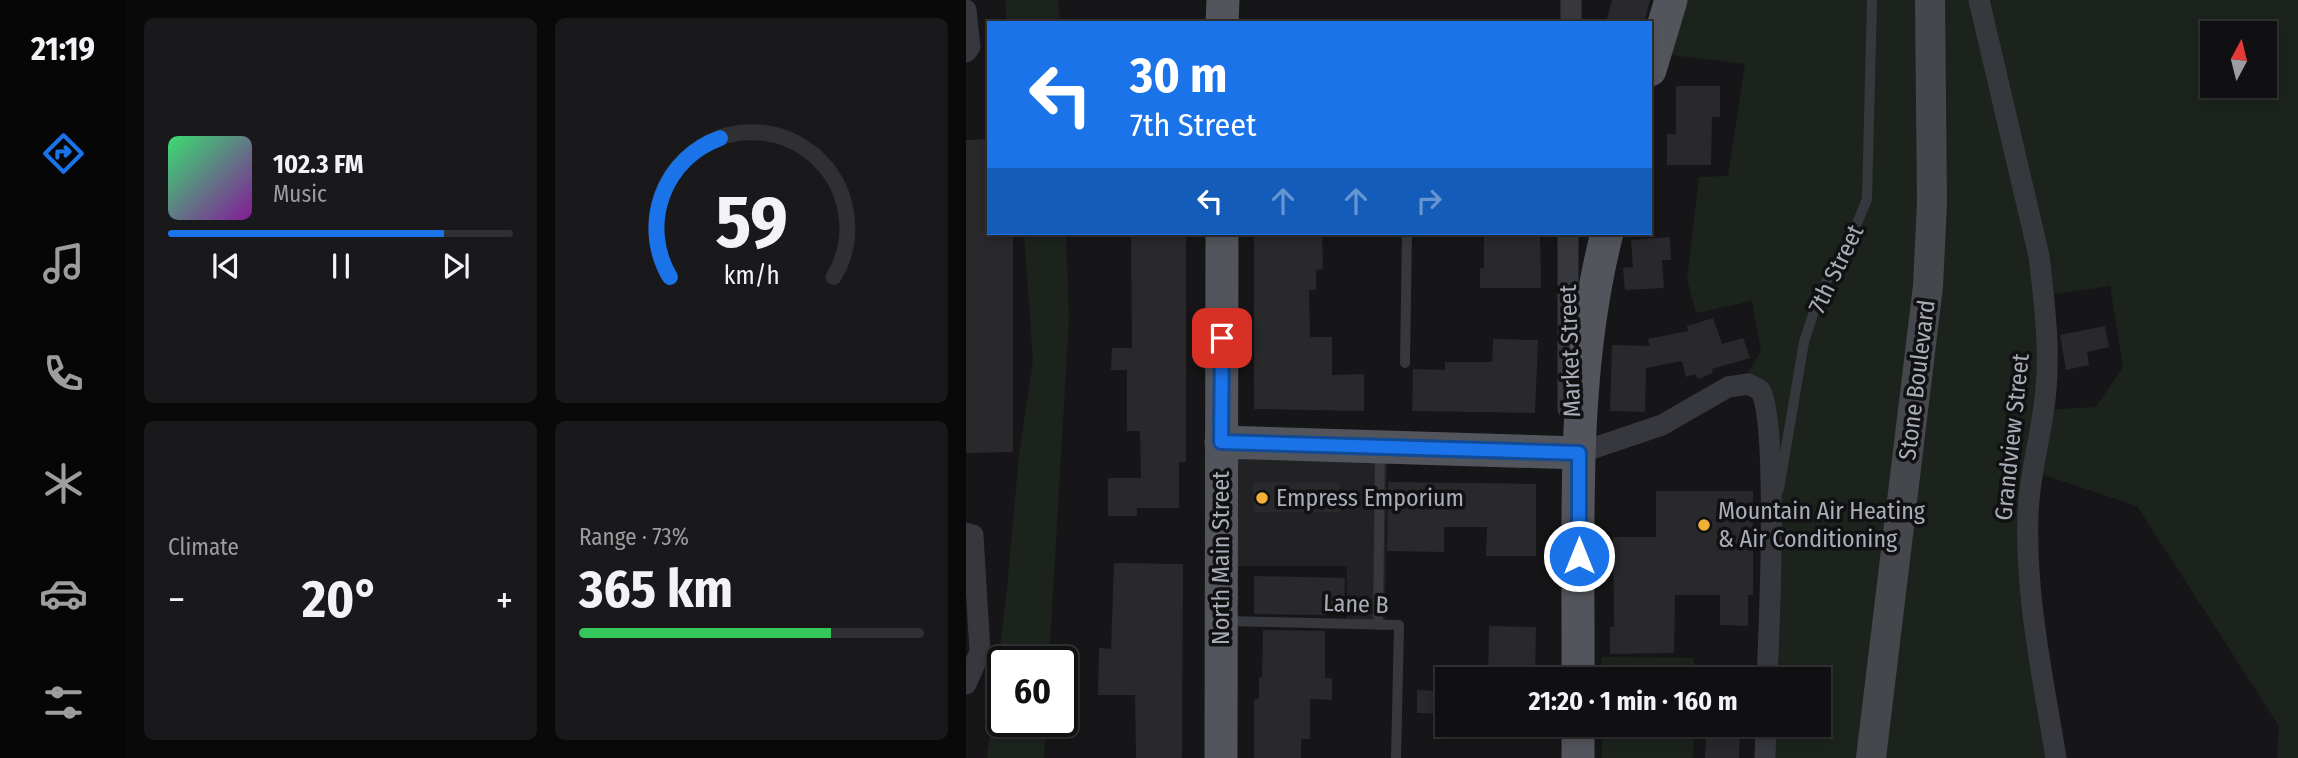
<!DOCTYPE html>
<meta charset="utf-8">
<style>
body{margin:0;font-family:"Fira Sans Condensed",sans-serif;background:#19191b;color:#f1f3f6;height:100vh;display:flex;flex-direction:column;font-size:26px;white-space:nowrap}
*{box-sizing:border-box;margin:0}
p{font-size:23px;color:#9c9d9f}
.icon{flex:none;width:38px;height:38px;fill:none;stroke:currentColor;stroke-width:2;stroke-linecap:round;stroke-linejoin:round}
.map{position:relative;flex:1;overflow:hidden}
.drawer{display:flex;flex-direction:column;gap:18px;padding:18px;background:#09090a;width:840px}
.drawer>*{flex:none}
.hud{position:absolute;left:21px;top:21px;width:665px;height:214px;border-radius:0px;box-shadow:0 4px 10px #0003,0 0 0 2px #303032;background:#1a73e8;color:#fff;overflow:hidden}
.needle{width:46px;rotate:7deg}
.buttons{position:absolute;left:1234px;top:21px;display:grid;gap:14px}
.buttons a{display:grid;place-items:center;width:77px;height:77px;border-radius:0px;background:#101012;box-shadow:0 4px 10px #0003,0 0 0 2px #303032;font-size:35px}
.speed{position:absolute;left:21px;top:646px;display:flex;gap:14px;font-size:35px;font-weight:700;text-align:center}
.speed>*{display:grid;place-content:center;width:91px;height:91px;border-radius:50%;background:#101012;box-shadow:0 4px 10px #0003,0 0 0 2px #303032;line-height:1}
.speed .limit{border:4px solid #111;border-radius:10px;background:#fff;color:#111}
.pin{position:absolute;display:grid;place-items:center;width:60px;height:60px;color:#fff;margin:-30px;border-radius:14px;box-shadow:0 4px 10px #0006}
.me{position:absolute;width:77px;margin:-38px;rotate:0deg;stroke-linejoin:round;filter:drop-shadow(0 0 5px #0008)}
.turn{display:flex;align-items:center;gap:24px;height:147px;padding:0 28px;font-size:32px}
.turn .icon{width:91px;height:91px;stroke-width:2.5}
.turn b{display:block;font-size:49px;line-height:60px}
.lanes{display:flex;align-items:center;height:66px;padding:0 28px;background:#0003;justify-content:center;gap:35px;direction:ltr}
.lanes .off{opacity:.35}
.big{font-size:52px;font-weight:700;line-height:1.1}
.drawer .widget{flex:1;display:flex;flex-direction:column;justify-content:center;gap:10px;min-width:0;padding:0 24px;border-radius:10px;background:#19191b}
.drawer .dial{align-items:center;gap:0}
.dial svg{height:182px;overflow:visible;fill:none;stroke:#303032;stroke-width:7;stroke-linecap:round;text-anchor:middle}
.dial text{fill:#f1f3f6;stroke:none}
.song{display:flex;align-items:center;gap:21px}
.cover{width:84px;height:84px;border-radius:10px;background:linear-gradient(135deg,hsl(140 70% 55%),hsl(290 70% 35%))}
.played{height:7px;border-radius:4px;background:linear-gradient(90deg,#1a73e8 80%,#303032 80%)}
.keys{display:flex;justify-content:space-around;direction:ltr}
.heat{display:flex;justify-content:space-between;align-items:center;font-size:38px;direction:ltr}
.charge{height:10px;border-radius:5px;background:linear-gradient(90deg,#34c759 73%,#303032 0)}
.drawer .tiles{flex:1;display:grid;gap:18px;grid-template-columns:repeat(2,1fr)}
.trip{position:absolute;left:469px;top:667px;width:396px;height:70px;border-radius:0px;background:#101012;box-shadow:0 4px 10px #0003,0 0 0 2px #303032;font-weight:700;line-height:70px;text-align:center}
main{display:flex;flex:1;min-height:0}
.tab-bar{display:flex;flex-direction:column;width:126px;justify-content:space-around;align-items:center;background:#060607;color:#9c9d9f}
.tab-bar .icon{width:49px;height:49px}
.tab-bar .on{color:#1a73e8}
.tab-bar b{font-size:32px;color:#f1f3f6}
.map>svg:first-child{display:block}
.built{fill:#222225}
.green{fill:#1c231d;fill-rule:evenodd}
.building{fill:#29292c}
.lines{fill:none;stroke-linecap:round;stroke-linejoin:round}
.lane{stroke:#37383d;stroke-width:10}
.street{stroke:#37383d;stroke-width:21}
.secondary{stroke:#45474d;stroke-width:30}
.primary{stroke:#53555c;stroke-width:33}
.route-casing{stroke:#114b97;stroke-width:18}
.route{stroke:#1a73e8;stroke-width:12}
.poi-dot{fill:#f2b134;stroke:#111113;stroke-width:2.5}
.labels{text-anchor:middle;stroke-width:7;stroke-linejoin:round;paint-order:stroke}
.street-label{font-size:24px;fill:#a8adb8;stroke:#111113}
.poi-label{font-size:24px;fill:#a8adb8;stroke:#111113;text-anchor:start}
</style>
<main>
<nav class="tab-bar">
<b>21:19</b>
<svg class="icon on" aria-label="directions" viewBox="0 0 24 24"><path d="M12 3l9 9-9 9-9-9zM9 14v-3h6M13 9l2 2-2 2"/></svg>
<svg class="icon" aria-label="music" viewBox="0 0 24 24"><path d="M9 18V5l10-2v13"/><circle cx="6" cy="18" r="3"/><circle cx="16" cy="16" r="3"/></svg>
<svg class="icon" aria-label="phone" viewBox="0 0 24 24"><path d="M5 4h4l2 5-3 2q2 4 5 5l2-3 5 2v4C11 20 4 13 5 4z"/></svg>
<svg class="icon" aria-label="climate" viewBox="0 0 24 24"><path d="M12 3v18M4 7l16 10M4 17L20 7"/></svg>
<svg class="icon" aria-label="car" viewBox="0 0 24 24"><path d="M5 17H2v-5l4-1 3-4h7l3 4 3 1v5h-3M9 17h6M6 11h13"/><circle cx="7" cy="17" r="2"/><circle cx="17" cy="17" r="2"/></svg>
<svg class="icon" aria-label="filters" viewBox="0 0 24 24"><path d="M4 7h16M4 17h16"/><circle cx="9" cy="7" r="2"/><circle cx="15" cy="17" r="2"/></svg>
</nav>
<section class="drawer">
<div class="tiles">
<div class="widget">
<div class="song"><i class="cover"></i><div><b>102.3 FM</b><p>Music</p></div></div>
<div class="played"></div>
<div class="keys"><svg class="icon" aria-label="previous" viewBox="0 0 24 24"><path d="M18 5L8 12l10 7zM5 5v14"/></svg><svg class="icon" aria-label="pause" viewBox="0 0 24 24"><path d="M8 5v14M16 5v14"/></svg><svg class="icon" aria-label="next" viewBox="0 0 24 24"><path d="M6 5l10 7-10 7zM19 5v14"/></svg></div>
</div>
<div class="widget dial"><svg viewBox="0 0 100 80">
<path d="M14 69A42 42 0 1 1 86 69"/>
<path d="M14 69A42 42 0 0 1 36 8" stroke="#1a73e8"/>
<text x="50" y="56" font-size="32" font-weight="700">59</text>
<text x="50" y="72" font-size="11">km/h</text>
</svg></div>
<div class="widget"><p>Climate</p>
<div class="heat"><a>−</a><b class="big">20°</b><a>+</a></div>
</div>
<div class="widget"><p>Range · 73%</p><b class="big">365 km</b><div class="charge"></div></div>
</div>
</section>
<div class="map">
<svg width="1332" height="758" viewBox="0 0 1332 758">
<rect width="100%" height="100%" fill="#161618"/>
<path class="built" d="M255,442L421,447L419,625L381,624V566H255Z"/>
<path class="green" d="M39,0H92L94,23H41Z
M705,0H1332V758H1311L1313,726L1171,506L1066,471L1062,515L1090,758H799L800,725L852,724V679H801L802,408L774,385L795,351L786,301L730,313L721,279L733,177L762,176L779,64L689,53ZM1246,33H1298V86H1246ZM1144,286L1157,367L1130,407L1078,410L1077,296Z
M58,233H100L103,318L83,661L37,662V721H80L78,758H21L41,588L53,455L67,361Z
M636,657L728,658V679H636Z
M636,725H728L727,758H636Z"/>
<path class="building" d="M646,0H684L678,23H640Z
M710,86H754V117H746L745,165H701V134H710Z
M23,139V233H47V452L0,453V140Z
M165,233H220V462H213V508H171V516H142V478H175L174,431H161V370H145L146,348H166Z
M288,233H356L357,269L350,270V290H343L344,337H366V375L398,374V411L288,409Z
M518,233H574L575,288H514V268H518Z
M704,237L705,260H696L698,288L659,290L657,268L667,267L665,240Z
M747,318L756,344L777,338L784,358L746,369L747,373L732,379L729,374L720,377L716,361L680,368L679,412L644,411L646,345L684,346L682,339L722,331L721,326Z
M1139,326L1143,347L1121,352L1123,365L1100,370L1094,335Z
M527,339L572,340L569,413L446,411L447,369L479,370V362H526Z
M287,482L374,483V512H288Z
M422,482L570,484V556H520L521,527H478V552L421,551Z
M690,491H787V595H782V626L754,625V595H709L708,653L644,654V627H648L647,537H690Z
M148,563L217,564L216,758H170L169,695H132L133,648L145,649Z
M288,576L379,578L378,612H359V615L288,614Z
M523,626L570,627L569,679H522Z
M297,630L359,631V678H366V700L344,699V739H335V758H288V700L293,699V677H296Z
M451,690L478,691L477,714L451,713Z
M740,734L774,735L773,758H739Z"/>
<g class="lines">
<path class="lane" d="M439,363L441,233
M813,489L838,342L851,302L867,267L886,236L901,199L906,0
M257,621L433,625L430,758
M412,625L414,449"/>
<path class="street" d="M1013,0L1073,256C1078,300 1084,345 1080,389C1077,431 1063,472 1062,515C1059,596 1077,678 1090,758
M0,10L4,47L0,52
M605,23V0
M602,409V233
M611,444L613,453L696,425L762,387L782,384L794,390C813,417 803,633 801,679
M0,533L7,535L14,652L0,684
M799,758L800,724"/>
<path class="secondary" d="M905,758L962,286L966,203L964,0"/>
<path class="primary" d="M256,23L257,0
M684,70L705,0
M255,442L613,453
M612,679C613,531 604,377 641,233
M255,758L256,233
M612,758V724"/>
</g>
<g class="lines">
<g class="route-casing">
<path id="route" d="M256,338L255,442L613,453V556"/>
</g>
<use href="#route" class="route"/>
</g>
<g class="poi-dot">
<circle cx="296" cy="498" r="7"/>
<circle cx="738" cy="525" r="7"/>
</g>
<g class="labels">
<g class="street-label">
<text transform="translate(870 269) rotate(-64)" y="8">7th Street</text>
<text transform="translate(604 351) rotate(-92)" y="8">Market Street</text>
<text transform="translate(951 380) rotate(-83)" y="8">Stone Boulevard</text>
<text transform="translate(1046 437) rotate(-84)" y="8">Grandview Street</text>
<text transform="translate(255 558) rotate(-90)" y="8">North Main Street</text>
<text transform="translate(390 604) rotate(2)" y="8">Lane B</text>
</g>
<g class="poi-label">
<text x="310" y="506">Empress Emporium</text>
<text x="752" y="519">Mountain Air Heating<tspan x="752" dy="28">&amp; Air Conditioning</tspan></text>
</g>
</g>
</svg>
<div class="buttons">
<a><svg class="needle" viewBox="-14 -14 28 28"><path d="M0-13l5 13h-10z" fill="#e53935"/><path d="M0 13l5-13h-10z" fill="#9c9d9f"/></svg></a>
</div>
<div class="speed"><div class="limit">60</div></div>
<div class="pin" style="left:256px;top:338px;background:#d93025"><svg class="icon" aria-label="arrive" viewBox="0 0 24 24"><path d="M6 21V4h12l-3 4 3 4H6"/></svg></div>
<svg class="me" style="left:613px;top:556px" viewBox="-20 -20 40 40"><circle r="17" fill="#1a73e8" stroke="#fff" stroke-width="3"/><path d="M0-11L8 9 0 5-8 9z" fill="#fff"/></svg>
<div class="trip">21:20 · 1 min · 160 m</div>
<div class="hud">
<div class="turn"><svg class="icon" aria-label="left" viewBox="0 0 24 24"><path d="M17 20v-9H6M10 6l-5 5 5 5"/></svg><div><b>30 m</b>7th Street</div></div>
<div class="lanes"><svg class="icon" aria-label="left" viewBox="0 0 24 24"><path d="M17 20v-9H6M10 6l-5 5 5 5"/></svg><svg class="icon off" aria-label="ahead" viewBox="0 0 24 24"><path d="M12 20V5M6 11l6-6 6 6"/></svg><svg class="icon off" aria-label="ahead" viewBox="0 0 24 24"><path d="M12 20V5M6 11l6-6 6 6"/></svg><svg class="icon off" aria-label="right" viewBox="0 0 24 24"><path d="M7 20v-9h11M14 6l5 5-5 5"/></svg></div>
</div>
</div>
</main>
